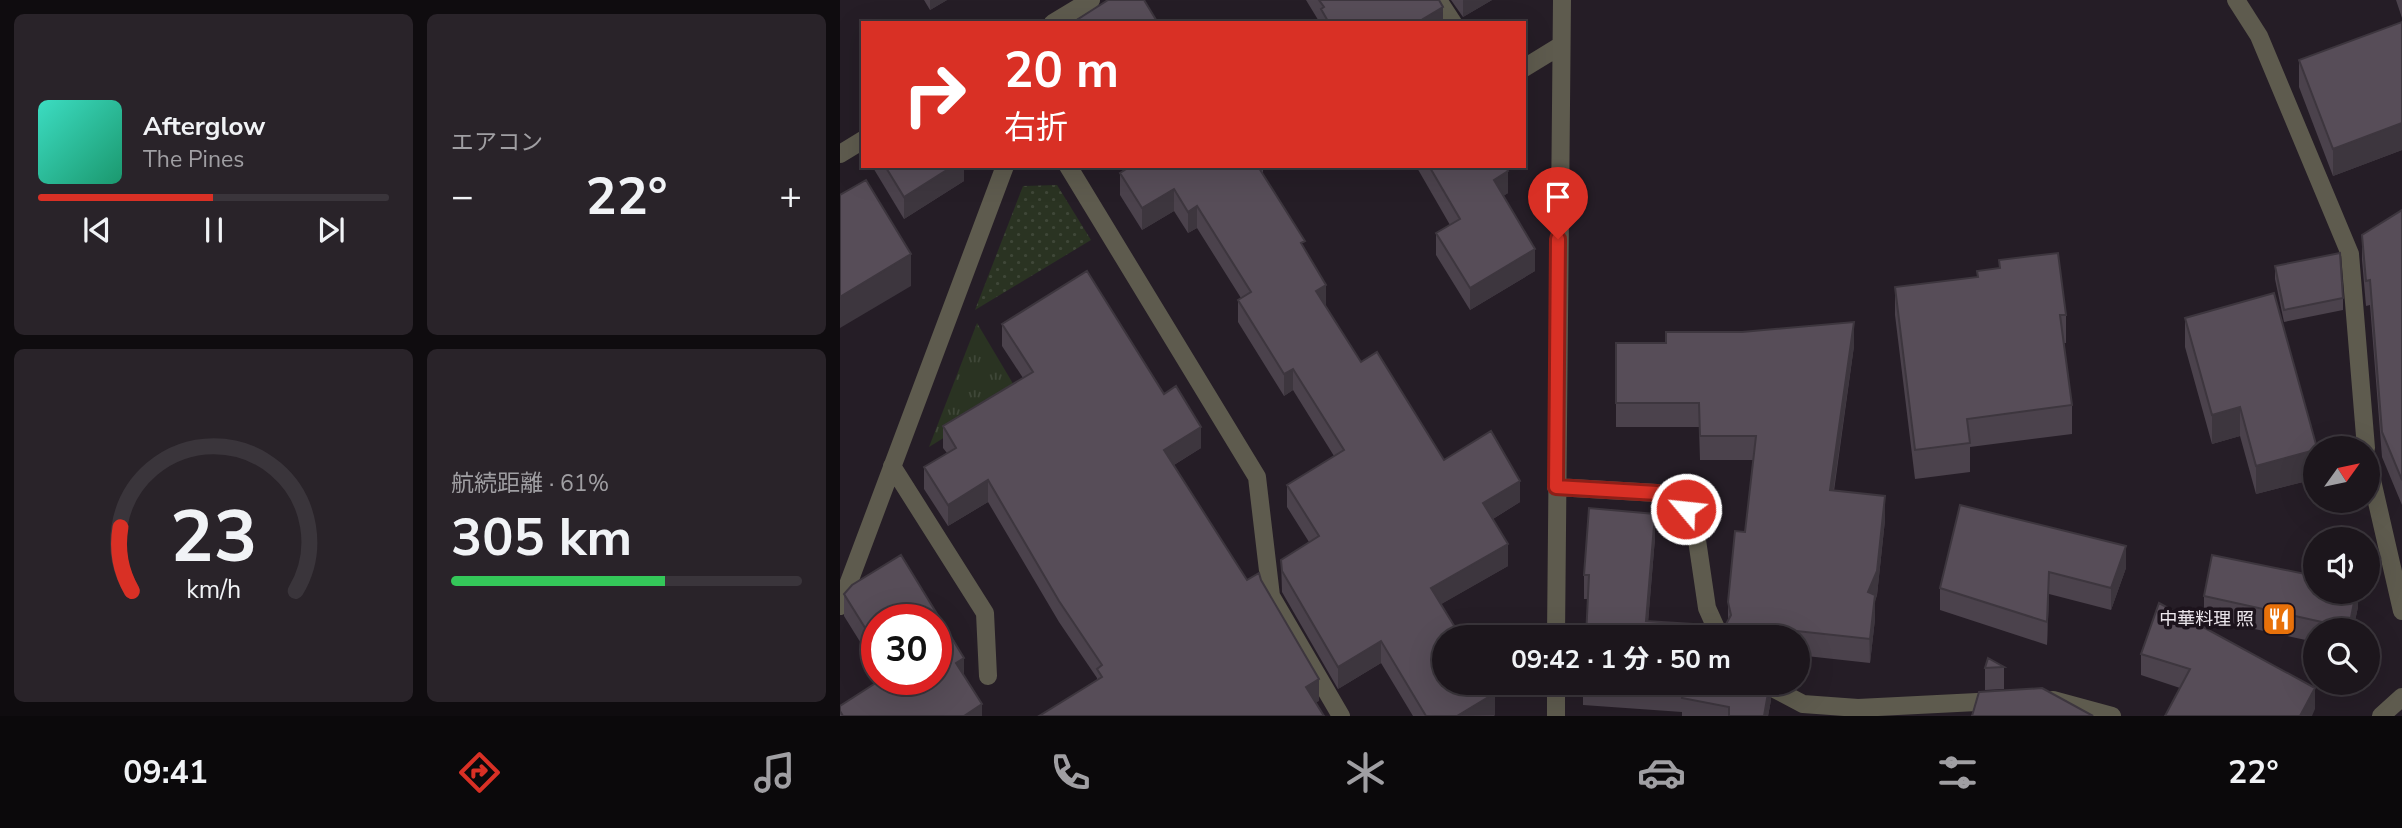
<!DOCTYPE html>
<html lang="ja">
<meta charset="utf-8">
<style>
body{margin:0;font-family:"Nunito Sans","Noto Sans JP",sans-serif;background:#292329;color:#f1f3f6;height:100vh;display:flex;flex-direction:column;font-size:26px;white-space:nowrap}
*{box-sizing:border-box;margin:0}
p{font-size:23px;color:#a09fa3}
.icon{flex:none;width:38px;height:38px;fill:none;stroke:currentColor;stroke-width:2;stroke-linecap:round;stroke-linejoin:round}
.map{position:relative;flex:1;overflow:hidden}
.side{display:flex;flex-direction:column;gap:14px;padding:14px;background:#0f0c0f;width:840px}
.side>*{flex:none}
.banner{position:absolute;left:21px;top:21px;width:665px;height:147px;border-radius:0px;box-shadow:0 7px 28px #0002,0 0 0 2px #3a353b;background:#d93025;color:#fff;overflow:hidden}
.needle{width:46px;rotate:57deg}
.controls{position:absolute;left:1463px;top:436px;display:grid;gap:14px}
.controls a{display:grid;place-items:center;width:77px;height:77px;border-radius:50%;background:#1c161c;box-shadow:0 7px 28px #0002,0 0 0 2px #3a353b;font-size:35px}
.speed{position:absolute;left:21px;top:604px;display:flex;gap:14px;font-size:35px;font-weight:700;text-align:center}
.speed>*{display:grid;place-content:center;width:91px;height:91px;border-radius:50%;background:#1c161c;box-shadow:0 7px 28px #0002,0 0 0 2px #3a353b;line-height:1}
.speed .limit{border:10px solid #d22;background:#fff;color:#111}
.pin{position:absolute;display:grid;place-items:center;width:60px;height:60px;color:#fff;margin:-72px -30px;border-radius:50% 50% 50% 0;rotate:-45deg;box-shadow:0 0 7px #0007}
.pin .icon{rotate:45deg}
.me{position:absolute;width:77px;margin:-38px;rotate:298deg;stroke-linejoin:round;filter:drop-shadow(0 0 5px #0008)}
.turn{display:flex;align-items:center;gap:24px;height:147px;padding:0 28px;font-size:32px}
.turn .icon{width:91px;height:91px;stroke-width:2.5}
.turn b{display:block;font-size:49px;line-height:60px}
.big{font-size:52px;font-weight:700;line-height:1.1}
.side .card{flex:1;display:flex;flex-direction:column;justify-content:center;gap:10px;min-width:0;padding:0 24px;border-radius:10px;background:#292329}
.side .dial{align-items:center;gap:0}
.dial svg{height:182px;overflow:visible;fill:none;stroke:#3a353b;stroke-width:7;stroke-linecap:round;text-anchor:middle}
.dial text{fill:#f1f3f6;stroke:none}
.song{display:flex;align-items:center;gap:21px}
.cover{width:84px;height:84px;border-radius:10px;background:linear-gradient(135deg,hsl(170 70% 55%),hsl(160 70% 35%))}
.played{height:7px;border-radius:4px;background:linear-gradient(90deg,#d93025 50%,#3a353b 50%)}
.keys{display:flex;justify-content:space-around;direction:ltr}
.heat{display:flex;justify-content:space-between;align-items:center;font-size:38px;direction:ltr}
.charge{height:10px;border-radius:5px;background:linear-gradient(90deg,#34c759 61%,#3a353b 0)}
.side .tiles{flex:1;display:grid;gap:14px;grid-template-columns:repeat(2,1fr)}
.trip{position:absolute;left:592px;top:625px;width:378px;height:70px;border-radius:35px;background:#1c161c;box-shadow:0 7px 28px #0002,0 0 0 2px #3a353b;font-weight:700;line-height:70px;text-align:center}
.tab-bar{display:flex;height:112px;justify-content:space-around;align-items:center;background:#0b090b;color:#a09fa3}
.tab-bar .icon{width:49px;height:49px}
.tab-bar .on{color:#d93025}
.tab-bar b{font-size:32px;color:#f1f3f6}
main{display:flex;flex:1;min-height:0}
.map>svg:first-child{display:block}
.grass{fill:url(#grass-tufts)}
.park{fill:url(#park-dots)}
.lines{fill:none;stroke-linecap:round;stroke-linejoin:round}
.minor{stroke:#5e5b4e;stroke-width:18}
.wall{fill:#4b424c}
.shaded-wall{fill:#3d363e}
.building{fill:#574d58;stroke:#3d363e;stroke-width:2}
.route-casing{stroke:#8d1f18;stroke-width:18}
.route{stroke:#d93025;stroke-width:12}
.labels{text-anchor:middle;stroke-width:7;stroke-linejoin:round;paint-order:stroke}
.poi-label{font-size:18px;fill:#ede7ed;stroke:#1c131c;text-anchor:end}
</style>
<main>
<section class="side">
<div class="tiles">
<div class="card">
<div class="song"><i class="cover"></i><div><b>Afterglow</b><p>The Pines</p></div></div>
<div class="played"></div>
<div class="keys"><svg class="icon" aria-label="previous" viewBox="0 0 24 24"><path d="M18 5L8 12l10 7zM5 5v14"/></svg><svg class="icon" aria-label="pause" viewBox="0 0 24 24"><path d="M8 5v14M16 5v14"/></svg><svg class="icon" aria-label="next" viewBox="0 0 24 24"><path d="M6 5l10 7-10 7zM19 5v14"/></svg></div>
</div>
<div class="card"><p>エアコン</p>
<div class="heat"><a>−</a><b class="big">22°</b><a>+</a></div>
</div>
<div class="card dial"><svg viewBox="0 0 100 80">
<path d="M14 69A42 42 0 1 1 86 69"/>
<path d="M14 69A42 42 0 0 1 9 41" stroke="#d93025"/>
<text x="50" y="56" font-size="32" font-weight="700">23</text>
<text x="50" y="72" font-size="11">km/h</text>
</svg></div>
<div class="card"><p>航続距離 · 61%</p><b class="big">305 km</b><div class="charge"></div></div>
</div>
</section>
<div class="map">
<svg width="1562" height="716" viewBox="0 0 1562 716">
<defs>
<pattern id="grass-tufts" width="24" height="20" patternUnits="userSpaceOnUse" patternTransform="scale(1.75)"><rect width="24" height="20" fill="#2a3322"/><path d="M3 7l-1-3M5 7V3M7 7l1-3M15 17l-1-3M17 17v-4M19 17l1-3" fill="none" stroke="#3f4738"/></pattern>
<pattern id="park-dots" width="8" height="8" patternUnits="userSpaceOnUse" patternTransform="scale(1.75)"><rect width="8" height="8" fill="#2a3322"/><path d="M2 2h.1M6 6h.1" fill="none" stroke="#3f4738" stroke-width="1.8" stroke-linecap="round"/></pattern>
</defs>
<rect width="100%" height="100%" fill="#251d26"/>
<path class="grass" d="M137,323L178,392L89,447Z"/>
<path class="park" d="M217,185L251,240L135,310L183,186Z"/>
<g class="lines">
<path class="minor" d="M598,0L613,23
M1396,0L1419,36L1510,254L1526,448
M213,23L251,0
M684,68L720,46
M0,154L23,140
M228,166L417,477L431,596L501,716
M1528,463L1562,611
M52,466L145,613L148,676
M716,487L817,493L846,509L857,540L867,608L880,637
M0,606L165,166
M716,637L722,0
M921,682L963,704L1018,708L1157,701
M1213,700L1272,716
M716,716V682
M1541,716L1562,697"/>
</g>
<path class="wall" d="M84,0H107L90,10Z
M466,0H599L603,23H480Z
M611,0H652L623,17Z
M1556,0H1562V18Z
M1562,22V150L1493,176L1459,87V60Z
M32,166H124V181L64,219Z
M423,166V175L465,250L486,307L521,362L604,460L680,502L653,519L668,566L601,604L655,715L654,716H573L541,663L498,689L442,592L441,560L469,542L447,507V485L494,456L453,390L444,396L398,322V300L401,298L357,228L348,233L334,211L302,230L280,195V173Z
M576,166H665L668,193L663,196L695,271L630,310L596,255V233L610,225Z
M1562,210V505L1542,457L1530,305L1526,306L1522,260V235Z
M1159,260L1226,315V343H1224L1232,405V434L1130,447V472L1075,479L1055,315V287L1137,277V271L1159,268Z
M1435,266L1503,298V310L1444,322L1435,279Z
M1345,318L1475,448V479L1416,494L1400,436L1372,444L1345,347Z
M162,324L324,394L361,448L334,465L407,580H421L479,701L257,681V678L219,622L148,502L108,526L84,489V467L107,453L103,448V426L183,378L162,346Z
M776,343L1014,346L994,491L1045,520L1037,595L1035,601V619L1030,663L957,655V637H746L748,599H744V575L815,538L808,621L885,626L888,621V602L905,532L913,460H860L859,427H776Z
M1286,546V568L1271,610L1209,594L1207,645L1100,610V588Z
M1518,592V607L1513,630H1475V642L1364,618V596Z
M4,594L124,676L142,716H0V706L96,679L37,620V669L4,616Z
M1301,654L1475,709L1340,688L1301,675Z
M1164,667V689L1145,690V668Z
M743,682H931V700L928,716H842V712L743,705Z"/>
<path class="shaded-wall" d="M90,0H107L90,10Z
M623,0H652L623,17Z
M603,7V23H583V19Z
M1562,123V150L1493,176V149Z
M113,166H124V181L64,219V197Z
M668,171V193L654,202V180Z
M334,189V211L302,230V208Z
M357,206V228L348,233V212Z
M695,249V271L630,310V288Z
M71,254V286L0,328V297Z
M486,285V306L476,291Z
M1014,322V346L990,514V490Z
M453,369V390L444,396V374Z
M1400,407V436L1372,444V415Z
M361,427V448L324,471V450Z
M1475,450V479L1416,494V466Z
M148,480V502L108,526V505Z
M680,481V502L643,525V503Z
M1045,496V520L1037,595L1035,601V619L1030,663L1028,592Z
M815,514V538L807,637L806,621Z
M668,544V566L591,610V588Z
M1286,546V568L1271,610V588Z
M1209,572V594L1207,645V622Z
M1516,592H1518V607L1513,630H1509Z
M541,641V663L498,689V667Z
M124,658V680L116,663Z
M479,679V701L466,709V687Z
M930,682H931V700L928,716H924Z
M1475,688V709L1472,716H1460Z
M655,693V715L617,716Z
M142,704V716H124Z"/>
<path class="building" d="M268,0H304L318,23H232Z
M479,0H599L603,7L583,19L586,23H489L481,9L484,7Z
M1562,22V123L1493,149L1459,60Z
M45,166H113L64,197Z
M291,166H422L419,168L465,241L461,243L486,285L476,291L521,362L537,352L604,460L651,431L680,481L643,503L668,544L591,588L621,637H604V682H649L655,693L617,716H586L541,641L498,667L442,571L441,560L479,536L447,485L504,450L453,369L444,374L398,300L411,292L357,206L348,212L334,189L302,208L280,173Z
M589,166H665L668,171L654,180L695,249L630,288L596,233L620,219Z
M26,180L71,254L0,297V195Z
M1562,210V480L1542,432L1530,280L1526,281L1522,235Z
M1218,253L1226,315H1220L1232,405L1127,419L1130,443L1075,450L1055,287L1138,277L1137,271L1160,268L1159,260Z
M1500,253L1503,298L1444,310L1435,266Z
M247,271L324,394L336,386L361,427L324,450L407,580L419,573L421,580L479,679L466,687L484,716H199L262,677L257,669L262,665L219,601L148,480L108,505L84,467L116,448L103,426L193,372L162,324Z
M1434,293L1477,448H1475V450L1416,466L1400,407L1372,415L1345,318Z
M1014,322L990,490L1045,496L1037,571L1028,592L1035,595L1030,639L937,629L936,637H746L749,575H744L749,508L815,514L806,621L885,626L891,615L888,602L895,531L905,532L916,436H860L859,403H776V343H826V332H902Z
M1120,505L1286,546L1271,588L1209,572L1207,622L1100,588Z
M61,555L124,658L116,663L142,704L124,716H3L0,711V706L42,679H96V620H37V647L4,594L12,585Z
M1372,555L1475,576V592H1516L1509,628L1364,596Z
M1319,603L1475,688L1460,716H1325L1350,669L1301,654Z
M1148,658L1164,667L1145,668Z
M765,682H930L924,716H889V707L842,698L844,688Z
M1202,688L1253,716H1132L1139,692Z"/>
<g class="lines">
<g class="route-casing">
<path id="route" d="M718,239L716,487L817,493L846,509"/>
</g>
<use href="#route" class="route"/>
</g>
<defs>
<g id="restaurant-square" transform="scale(1.75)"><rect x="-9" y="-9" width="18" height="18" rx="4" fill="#e8710a" stroke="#1c131c"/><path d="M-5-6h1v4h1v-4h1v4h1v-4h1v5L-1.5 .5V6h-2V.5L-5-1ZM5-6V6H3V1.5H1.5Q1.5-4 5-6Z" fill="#fff"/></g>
</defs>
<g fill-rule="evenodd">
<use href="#restaurant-square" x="1439" y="619"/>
</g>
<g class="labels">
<g class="poi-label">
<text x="1414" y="625">中華料理 照</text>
</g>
</g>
</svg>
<div class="controls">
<a><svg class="needle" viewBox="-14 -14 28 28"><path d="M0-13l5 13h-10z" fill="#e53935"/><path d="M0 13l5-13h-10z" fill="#a09fa3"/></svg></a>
<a><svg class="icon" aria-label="sound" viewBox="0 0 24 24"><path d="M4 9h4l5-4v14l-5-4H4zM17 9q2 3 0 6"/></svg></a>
<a><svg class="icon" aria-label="search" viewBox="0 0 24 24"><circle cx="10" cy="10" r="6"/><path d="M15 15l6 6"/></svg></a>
</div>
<div class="speed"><div class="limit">30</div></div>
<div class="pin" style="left:718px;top:239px;background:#d93025"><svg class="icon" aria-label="arrive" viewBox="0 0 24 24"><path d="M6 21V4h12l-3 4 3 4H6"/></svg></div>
<svg class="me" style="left:846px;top:509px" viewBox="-20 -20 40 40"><circle r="17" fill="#d93025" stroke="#fff" stroke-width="3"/><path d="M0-11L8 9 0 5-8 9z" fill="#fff"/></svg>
<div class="trip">09:42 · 1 分 · 50 m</div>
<div class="banner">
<div class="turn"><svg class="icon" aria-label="right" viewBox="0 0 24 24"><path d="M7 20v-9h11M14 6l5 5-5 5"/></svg><div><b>20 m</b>右折</div></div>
</div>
</div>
</main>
<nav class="tab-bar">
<b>09:41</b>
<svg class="icon on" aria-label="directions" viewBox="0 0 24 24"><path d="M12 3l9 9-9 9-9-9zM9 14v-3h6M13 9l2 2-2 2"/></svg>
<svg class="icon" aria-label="music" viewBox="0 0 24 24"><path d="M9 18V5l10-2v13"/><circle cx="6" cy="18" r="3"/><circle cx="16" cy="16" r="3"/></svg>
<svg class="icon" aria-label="phone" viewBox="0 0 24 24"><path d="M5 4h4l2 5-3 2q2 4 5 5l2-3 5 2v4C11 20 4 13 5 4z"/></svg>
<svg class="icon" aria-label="climate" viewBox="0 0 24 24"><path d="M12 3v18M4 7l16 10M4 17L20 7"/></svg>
<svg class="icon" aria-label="car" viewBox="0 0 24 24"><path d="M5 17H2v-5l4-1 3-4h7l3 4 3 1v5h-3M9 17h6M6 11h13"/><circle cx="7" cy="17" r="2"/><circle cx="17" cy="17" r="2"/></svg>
<svg class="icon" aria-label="filters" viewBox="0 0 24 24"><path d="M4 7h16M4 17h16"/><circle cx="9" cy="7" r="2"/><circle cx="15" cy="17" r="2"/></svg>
<b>22°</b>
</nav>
